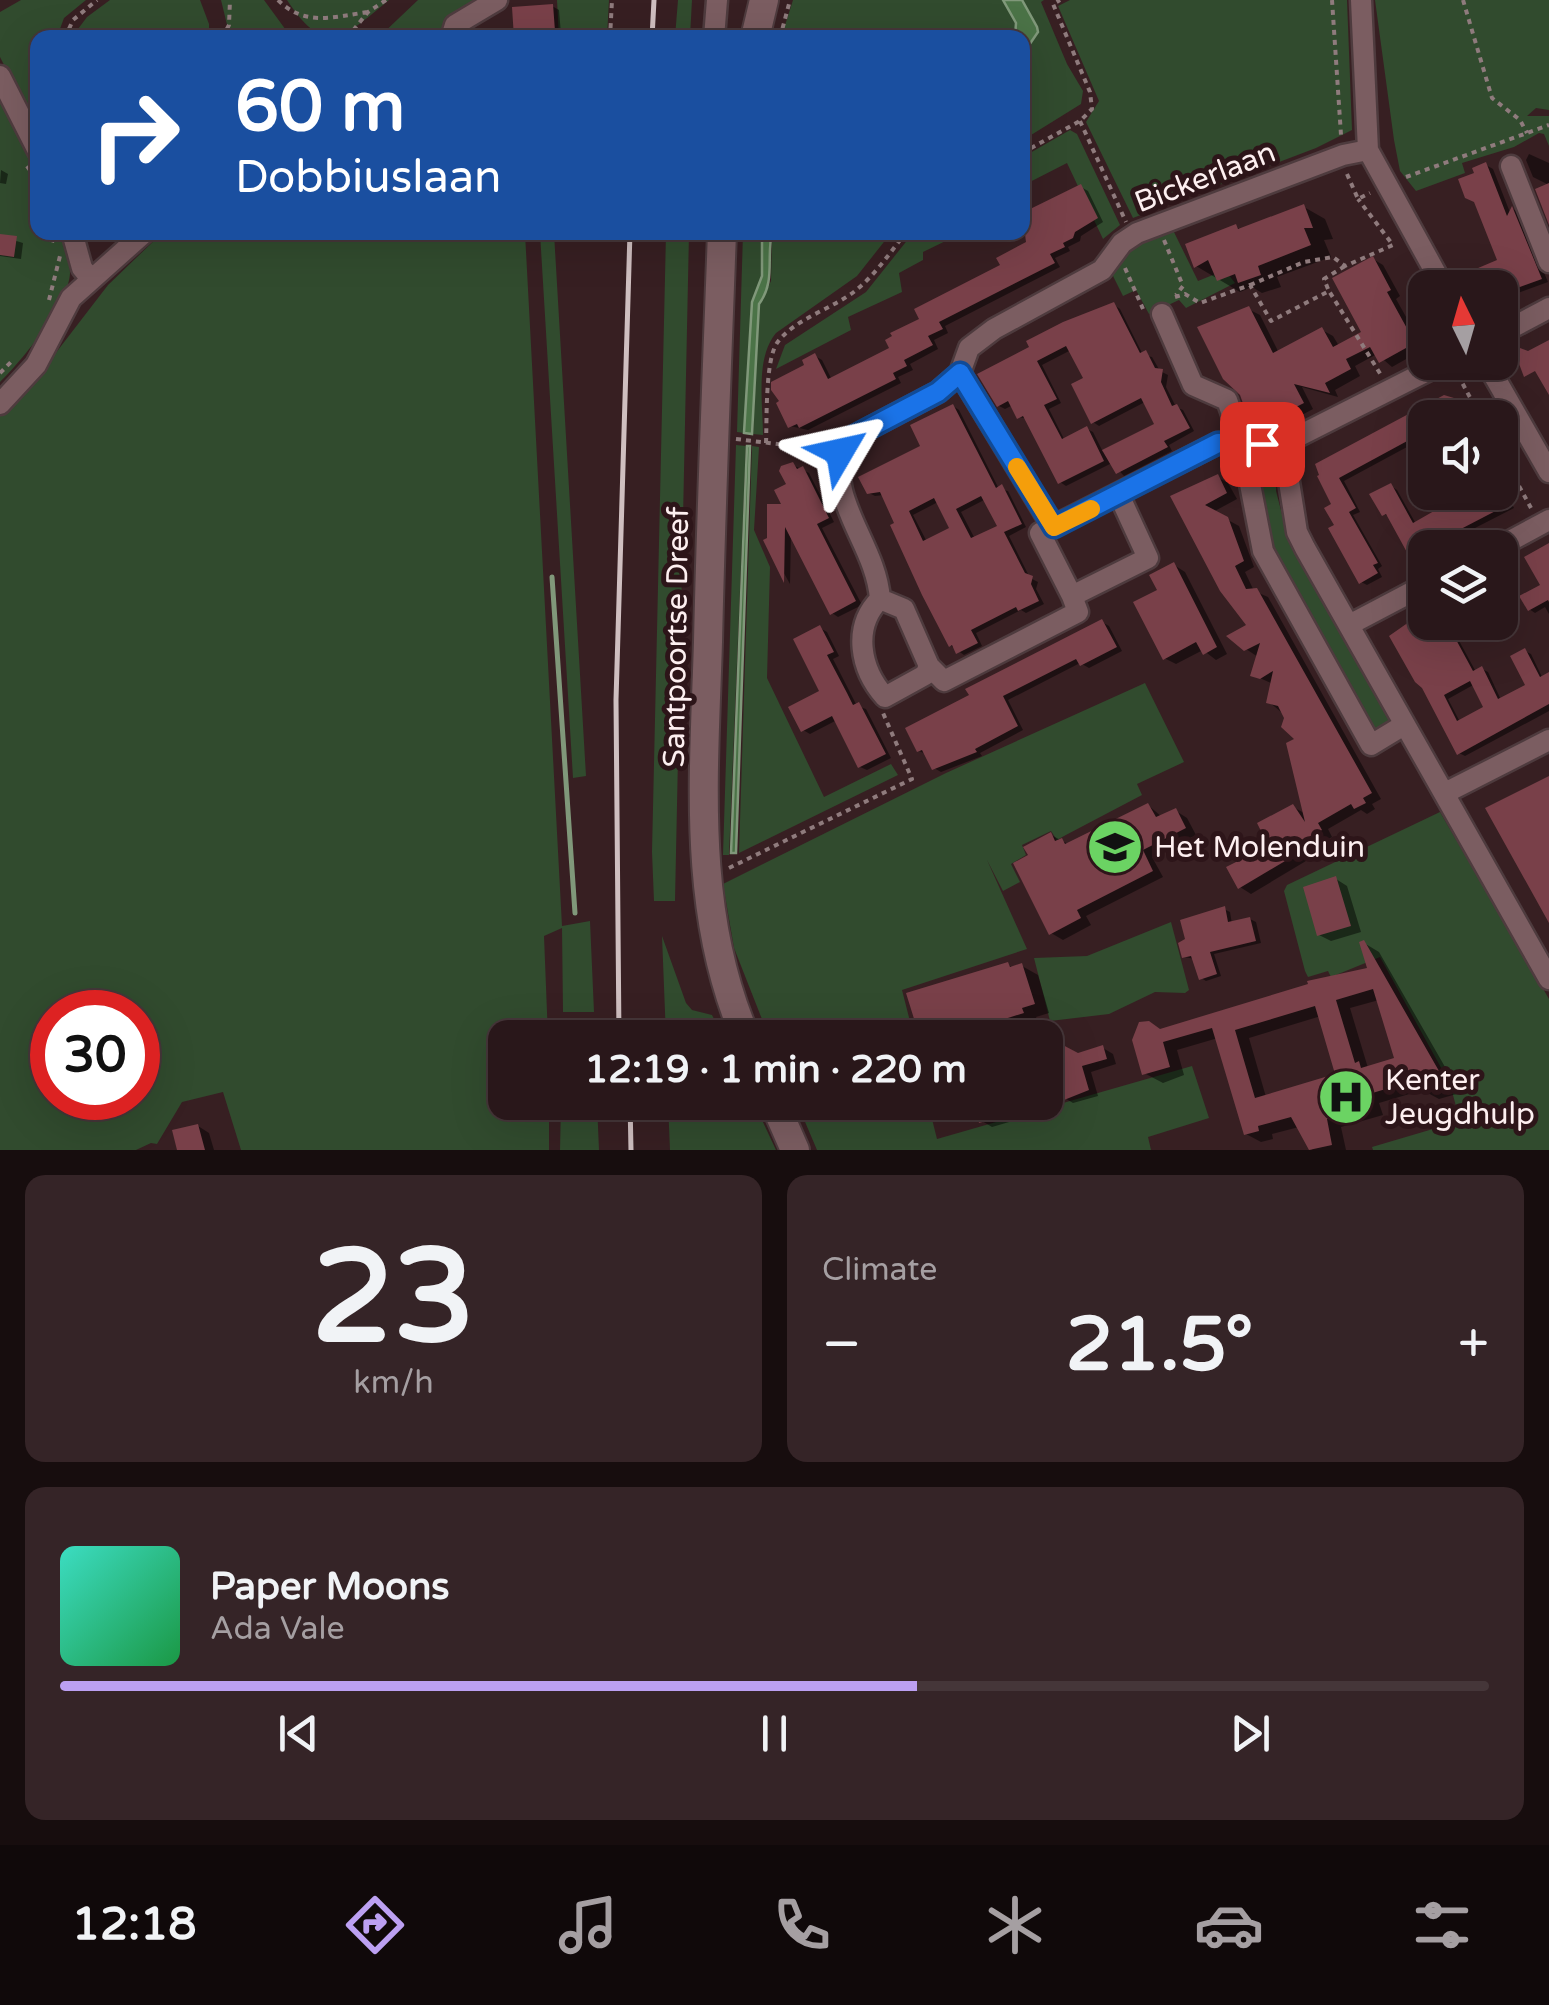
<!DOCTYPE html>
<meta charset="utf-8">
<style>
body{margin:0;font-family:"Varela Round",sans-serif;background:#352427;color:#f1f3f6;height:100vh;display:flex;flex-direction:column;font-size:38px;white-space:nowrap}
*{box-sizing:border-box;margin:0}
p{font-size:32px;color:#a59fa2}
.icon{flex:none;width:55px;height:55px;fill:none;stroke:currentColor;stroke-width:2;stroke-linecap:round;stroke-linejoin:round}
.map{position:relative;height:1150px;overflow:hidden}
.panel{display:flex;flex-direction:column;gap:25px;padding:25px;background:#170d0e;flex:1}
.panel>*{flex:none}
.top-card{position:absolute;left:30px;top:30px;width:1000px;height:210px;border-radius:20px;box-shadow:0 10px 40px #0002,0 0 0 2px #453639;background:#1a4fa0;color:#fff;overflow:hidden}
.needle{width:65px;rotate:355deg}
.tools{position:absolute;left:1408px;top:270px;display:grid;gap:20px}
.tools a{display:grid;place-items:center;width:110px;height:110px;border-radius:20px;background:#29171a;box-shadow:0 10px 40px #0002,0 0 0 2px #453639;font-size:50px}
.speed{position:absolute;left:30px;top:990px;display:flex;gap:20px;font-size:50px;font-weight:700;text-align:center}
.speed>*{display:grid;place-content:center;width:130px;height:130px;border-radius:50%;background:#29171a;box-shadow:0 10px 40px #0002,0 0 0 2px #453639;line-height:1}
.speed .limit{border:15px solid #d22;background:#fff;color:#111}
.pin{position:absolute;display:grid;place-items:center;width:85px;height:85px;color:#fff;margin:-42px;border-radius:20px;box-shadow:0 5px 15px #0006}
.me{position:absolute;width:110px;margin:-55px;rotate:54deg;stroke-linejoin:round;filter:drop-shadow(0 0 8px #0008)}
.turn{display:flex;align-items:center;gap:35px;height:210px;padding:0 40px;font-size:45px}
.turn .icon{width:130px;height:130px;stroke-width:2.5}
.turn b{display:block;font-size:70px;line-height:85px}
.big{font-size:75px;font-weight:800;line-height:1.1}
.panel .widget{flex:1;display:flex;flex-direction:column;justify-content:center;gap:15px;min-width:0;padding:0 35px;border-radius:20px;background:#352427}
.panel .dial{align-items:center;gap:0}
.dial b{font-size:130px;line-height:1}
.song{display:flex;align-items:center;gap:30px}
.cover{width:120px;height:120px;border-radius:15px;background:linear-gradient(135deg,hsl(170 70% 55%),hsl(140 70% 35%))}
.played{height:10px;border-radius:5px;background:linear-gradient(90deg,#bca0f2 60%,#453639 60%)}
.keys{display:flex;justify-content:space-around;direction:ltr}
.heat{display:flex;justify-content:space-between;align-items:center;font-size:55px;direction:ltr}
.panel .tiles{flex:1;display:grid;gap:25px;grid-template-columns:1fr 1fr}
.widget:last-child{grid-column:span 2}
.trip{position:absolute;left:488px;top:1020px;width:575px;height:100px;border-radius:20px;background:#29171a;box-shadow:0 10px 40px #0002,0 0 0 2px #453639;font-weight:800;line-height:100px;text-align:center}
.dock{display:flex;height:160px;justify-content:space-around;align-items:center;background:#10090a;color:#a59fa2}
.dock .icon{width:70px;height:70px}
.dock .active{color:#bca0f2}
.dock b{font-size:45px;color:#f1f3f6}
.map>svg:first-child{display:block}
.green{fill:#314b2e;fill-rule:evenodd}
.water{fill:#4b7347;stroke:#80987a;stroke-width:2.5}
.shadow{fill:#0007;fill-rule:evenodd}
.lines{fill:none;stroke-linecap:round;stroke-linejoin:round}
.stream{stroke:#80987a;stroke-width:5}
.building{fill:#794049;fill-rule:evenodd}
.street-casing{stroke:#4e3b3e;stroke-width:25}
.secondary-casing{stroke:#4e3b3e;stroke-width:32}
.path{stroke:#8f7b7d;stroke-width:4;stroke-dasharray:5 5;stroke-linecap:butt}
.street{stroke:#7b5d61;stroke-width:20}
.secondary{stroke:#7b5d61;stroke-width:28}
.rail{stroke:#cfbfc0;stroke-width:5}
.route-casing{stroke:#114b97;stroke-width:25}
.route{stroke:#1a73e8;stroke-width:18}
.slow{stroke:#f59e0b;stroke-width:18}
.labels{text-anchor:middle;stroke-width:10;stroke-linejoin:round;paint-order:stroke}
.street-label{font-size:30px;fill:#fdeff0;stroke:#2d1519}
.poi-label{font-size:30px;fill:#fdeff0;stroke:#2d1519;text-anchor:start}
</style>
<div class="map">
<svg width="1549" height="1150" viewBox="0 0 1549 1150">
<rect width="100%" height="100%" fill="#371f22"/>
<path class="green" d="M21,0H86L64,18L57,37L38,38L37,131L0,57V12Z
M110,0H200L209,24V37H72L87,17Z
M221,0H264L291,37H230Z
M287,0H389C346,35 326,60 287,0Z
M418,0H485L455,16L441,29L442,37L378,38Z
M557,0H609L607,37H559Z
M678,0H692L690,37H675Z
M793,0H1004L1016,23L1015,38H781Z
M1022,0H1044L1041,2L1067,64L1083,91L1081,104L1023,140V54L1036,34Z
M1070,0H1347L1352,130L1316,148L1133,218L1086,122L1099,101L1058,6Z
M1375,0H1549V110L1536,108L1527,116H1549V146L1544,134L1539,133L1514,147L1462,163L1465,173L1416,191L1400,171L1394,140Z
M0,88L37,162L38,232L63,233C66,245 70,259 70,273C69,303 22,361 0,382Z
M1070,130L1077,134L1120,225L1103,239L1067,163L1024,185L1029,199L1023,202V157Z
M1172,228L1198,281L1225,270L1235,283L1186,308L1179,300L1149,314L1136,290L1123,296L1111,272L1128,249Z
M162,233H525L562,926L590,921L594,1012H563L562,928L544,936L548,1037L505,1038V1102L549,1103V1150H241L223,1092L182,1102L157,1144L151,1143L136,1150H0V416L38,376L108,285ZM52,1012H138V1098H52Z
M540,233H554L586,776L573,778Z
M666,233H689L675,901H654L652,852Z
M743,233H762V276L752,302L744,433L737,432Z
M772,233H891L857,276L776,333C755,358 763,404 763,435L753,434L759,306L771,281Z
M913,233H962L923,252V260L899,273L902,292L848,317L851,330L776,369L785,345L866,292Z
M736,445L746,446L729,855H723Z
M752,446L759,447L754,530L770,567L767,678L824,797L891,764L898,775L739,853Z
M1252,449L1277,450L1276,491L1290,545L1393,727L1371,739L1266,530Z
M1145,683L1184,762L1137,784L1142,795L1064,836L1057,840L1051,831L1022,845L1026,855L1011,864L1020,882L1003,891L987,860L1027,949L902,990L914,1037H769L734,948L723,884L946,773Z
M1440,812L1549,999V1150H1373L1372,1147L1460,1121L1450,1084L1380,957L1331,977L1328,971L1308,977L1305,971L1284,891L1287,885Z
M1171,922L1189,990L1185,993L1155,992L1109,1014L1050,1021L1034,958L1087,956Z
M662,936L686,1003L692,1010L712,1015L723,1037H666Z
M1192,1066L1209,1118L1148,1137L1151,1150H817L797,1103H928L937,1139Z
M561,1103H597L599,1150H560Z
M668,1103H754L776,1150H670Z"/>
<path class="water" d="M1003,0H1022L1037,27L1038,32L1023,54L1022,38L1015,37L1016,23Z
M762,233H772C766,258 776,281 759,304L752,434L744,433L752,302L762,276Z
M747,446H750L736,853H731Z"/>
<path class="shadow" d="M552,6L559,10L561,34L553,38H516Z
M1529,154L1549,163V185L1533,177L1526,160Z
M1486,165L1493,169L1511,215L1513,209L1519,213L1548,282L1518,293L1510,288L1500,291V262L1477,175Z
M1,170L8,174L6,184L0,183Z
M1081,187L1088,191L1103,222L1081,236L1080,241L1068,247L1070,251L1055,258L1060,267L945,326L948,333L934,340L938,349L910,364L913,370L898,377L901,383L808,430L790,426L807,366L815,356L822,360L832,380L892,349L922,320L1003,266L1029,243L1022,231V216Z
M1304,207L1325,219L1333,239L1324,240L1331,257L1277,277L1281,287L1262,293L1252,287L1240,292L1196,266L1236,227L1242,230Z
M0,236L23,243L21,259L0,256Z
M1373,259L1383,265L1400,296L1396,299L1424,349L1392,367L1377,354L1355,366L1360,376L1335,390L1338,397L1302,387L1313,409L1287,423L1291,429L1271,424L1263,428L1252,422L1248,309L1260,315L1279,353L1322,330L1333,336L1339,346L1364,333Z
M1114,305L1120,309L1143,355L1152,357L1160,371L1168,375L1166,387L1176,407L1183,410L1194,431L1169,445L1172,451L1124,476L1112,463L1066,486L1060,482L1028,419L1019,417L1013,405L1005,409L999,406L981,375ZM1071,350L1086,379L1093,422L1099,426L1145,402L1158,425L1103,452L1093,432L1087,429L1065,441L1049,409L1061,403L1042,365Z
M1444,397L1467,406L1459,410L1463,418H1425V449L1420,440L1344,481L1360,512L1353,515L1382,566L1378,569L1382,577L1367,585L1361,582L1337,526L1334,505L1320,477Z
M953,406L959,410L999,489L1008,491L1026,527L1009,536L1030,578L1038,582L1036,589L1044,604L1026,613L1021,610L976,633L982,646L964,655L950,645L884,495L875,496L869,493L923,447ZM986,499L1000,527L975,539L961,512ZM938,502L952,529L927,542L913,515Z
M793,465L809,473L834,522L822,528L862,605L838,617L832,613L791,533L790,584L766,541L785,507Z
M1217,477L1228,483L1237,499L1213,512L1239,526L1254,567L1245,572L1254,591L1268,597L1381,799L1372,804L1375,809L1367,814L1361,810L1328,829L1332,837L1318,845L1321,852L1251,894L1240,887L1266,836L1293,807L1306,814L1298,739L1287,717L1269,702L1273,684L1253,675L1258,657L1246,649L1251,625L1173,497Z
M1500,483L1514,508L1436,548H1425V553L1417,557L1410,554L1390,517L1384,514L1391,486L1397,490L1416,524L1444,508L1500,492Z
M1549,546V614L1545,607L1535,613L1529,609L1543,586Z
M1174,565L1185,572L1227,654L1216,660L1203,650L1176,664L1164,658L1160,591Z
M1425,618V622H1481L1457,637L1476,672L1482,669L1488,672L1501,700L1528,686L1525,651L1531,654L1542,677L1549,674V711L1465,756L1459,753L1393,634ZM1475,684L1487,708L1460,722L1448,699Z
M1102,622L1109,626L1122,651L1089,668L1080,663L1008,700L1023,730L980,753L982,756L941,772L934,768L928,755L919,751Z
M820,628L827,632L839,656L833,659L857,706L866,709L891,758L867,770L860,767L837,720L810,734L803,730L823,692Z
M1148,805L1162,817L1176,811L1187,818L1196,835L1152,857L1163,877L1086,916L1091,925L1063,940L1051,933L1031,857L1051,835L1070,845Z
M1336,879L1347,886L1361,932L1331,941L1319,935Z
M1224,909L1230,912L1232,924L1250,919L1256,922L1261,943L1214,954L1221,976L1206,981L1201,978L1195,959L1184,957Z
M1364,943L1379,952L1460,1093L1439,1099L1426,1092H1416L1379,1103L1383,1115L1341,1127L1346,1150H1312L1299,1127L1272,1134L1273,1139L1261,1142L1246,1134L1218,1038L1177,1050L1184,1075L1163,1083L1144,1073L1161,1031L1370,969ZM1379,1000L1397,1060L1368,1068L1350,1008ZM1321,1016L1338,1076L1266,1097L1249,1038Z
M1008,965L1014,968L1022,966L1038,975L1049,1013L1036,1017L1038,1021L984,1038H922Z
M1066,1047L1080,1055L1103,1048L1113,1054L1116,1064L1091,1072L1098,1096L1073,1103L1063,1097L1058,1048Z
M976,1102H1011L1016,1120L992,1127L982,1121Z
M198,1126L209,1133L214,1150H180Z"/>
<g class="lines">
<path class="stream" d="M552,577L575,913"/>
</g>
<path class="building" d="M553,4L555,31L547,32V38H514L512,7Z
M1486,162L1507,216L1512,206L1542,279L1509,291L1507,288H1477L1471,271L1497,260L1474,202L1465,198L1458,179L1474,173L1472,168Z
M1549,183V225L1535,189Z
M1081,184L1098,218L1075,232L1073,238L1063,243L1065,247L1050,254L1055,263L939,322L943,329L928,336L933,345L904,360L907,366L893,373L896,379L799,428L797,424L788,428L776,403L779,401L771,390V382L804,365L802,360L815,353L828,379L889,348L885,340L892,336L890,333L919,319L914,309L1000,265L996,258L1026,242L1022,213Z
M1304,204L1313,228H1304L1311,245L1258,266L1261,275L1238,283L1235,274L1217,281L1208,260L1194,268L1185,244L1236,224L1238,229Z
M0,234L17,236L14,257L0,255Z
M1373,256L1391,290L1387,292L1415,343L1379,363L1370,347L1346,359L1351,369L1325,383L1330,393L1294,384L1304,403L1278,416L1283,427L1269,421L1265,423L1262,418L1250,423L1240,395L1223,379L1197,327L1249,306L1273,353L1322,327L1333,347L1361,332L1332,278Z
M1114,302L1140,353L1146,350L1155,368L1163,369L1161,382L1172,406L1177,404L1190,428L1164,441L1168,447L1116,474L1102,450L1154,424L1141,398L1091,424L1071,384L1083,378L1066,346L1037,361L1057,399L1044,405L1062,439L1087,426L1104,461L1058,484L1023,416L1017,419L1008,401L997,407L977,374L1029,347L1026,341L1063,322Z
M1549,340V395L1535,371L1524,377L1512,345L1528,351Z
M1444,395L1464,401L1455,407L1461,418H1425V423L1419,426L1422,433L1339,478L1356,508L1349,512L1378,563L1373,565L1378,573L1359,584L1328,528L1334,525L1324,508L1331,504L1317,476L1319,475L1315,464Z
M953,404L996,488L1002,484L1022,524L1004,532L1025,573L1033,576L1031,584L1039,601L1018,611L1016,607L971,630L978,643L956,654L952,645L949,647L922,595L890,525L894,523L880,492L867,494L858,477L920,446L910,425ZM981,496L997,526L971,538L956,509ZM934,498L949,528L923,541L909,511Z
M793,462L797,469L803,466L829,518L817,524L856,601L830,615L785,527L784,583L763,540L767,538V504H781L774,490L786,484L779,471L781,466Z
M1218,474L1227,493L1205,505L1228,517L1244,561L1235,566L1246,589L1257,588L1372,793L1363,798L1366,803L1354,809L1351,804L1318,823L1322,830L1308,838L1312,845L1238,889L1226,867L1238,861L1232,851L1263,835L1257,823L1293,804L1305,822L1286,743L1294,739L1281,727L1284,718L1278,706L1266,703L1273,671L1260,679L1250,676L1260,643L1244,651L1226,636L1246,625L1220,591L1170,496Z
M1391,483L1413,523L1441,507L1433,492H1503L1509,504L1409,556L1386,514L1382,516L1369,494Z
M1549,543V602L1548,600L1528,611L1519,596L1540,585L1524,557Z
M1174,562L1217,647L1203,655L1196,642L1163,660L1133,602L1157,590L1149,575Z
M1102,619L1117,647L1080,666L1076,659L1003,696L1018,726L975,749L977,752L932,770L922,750L917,752L905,728L969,695L965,689Z
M1409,622H1475L1453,634L1473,671L1482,666L1498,699L1525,685L1510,656L1525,648L1540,677L1549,672V704L1457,755L1422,688L1415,682L1389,636ZM1470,681L1483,707L1457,721L1444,695Z
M820,625L834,652L827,655L847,693L853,705L859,702L886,754L858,768L832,716L801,732L788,707L819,691L793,639Z
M1549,776V923L1485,808Z
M1148,803L1156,817L1176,808L1186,828L1143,850L1153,871L1077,910L1081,918L1049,935L1013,863L1028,855L1023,847L1051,832L1055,841L1062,838L1065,844Z
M1336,876L1351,926L1317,936L1303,887Z
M1225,906L1228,922L1250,917L1256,941L1210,952L1217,974L1199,980L1191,956L1182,958L1178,943L1185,939L1180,920Z
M1364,940L1447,1085L1422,1092L1419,1082L1402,1087V1084L1366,1095L1369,1107L1327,1119L1332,1145L1309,1150L1291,1117L1258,1126L1259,1131L1244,1135L1212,1028L1163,1042L1170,1067L1142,1075L1132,1040L1139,1022L1149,1021L1160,1029L1308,984L1307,981L1367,968L1359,942ZM1373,989L1394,1058L1361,1068L1359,1061L1355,1063L1336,1000ZM1315,1006L1335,1074L1255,1098L1235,1030Z
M1008,962L1010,967L1022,963L1035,1004L1022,1008L1024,1013L943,1038H920L906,993Z
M1061,1044L1078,1053L1103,1045L1107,1059L1082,1066L1089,1090L1064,1100L1061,1099L1051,1066L1052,1051Z
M973,1102H1004L1007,1115L979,1123Z
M198,1124L205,1150H177L172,1130Z"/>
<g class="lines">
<g class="street-casing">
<path id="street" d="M1361,0L1368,150L1444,288
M451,38L455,25L497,0
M714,38L717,0
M0,76L38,151
M1511,166L1549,262
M72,232L82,268L91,279
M1162,314L1193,385L1227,400L1242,443L1263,551L1371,745L1404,725
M1500,334L1549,308
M1486,362L1549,472
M960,373L1053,527
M0,404L36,365L71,298L145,232
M1283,444L1297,532L1305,548L1549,979
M1119,495L1148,558L1072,596L1040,533L1218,443L1283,444L1445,362
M1497,548L1549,520
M880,599L904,609L929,666L944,681L1078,612L1072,596
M1349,625L1425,585
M929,666L925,675L885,697C860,669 852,627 880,599C876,543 825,501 843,442L938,392L960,373L969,348L994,329L1102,270L1122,243L1137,233L1343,155L1368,150
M1445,793L1549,740"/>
</g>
<g class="secondary-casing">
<path id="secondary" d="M755,38L764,0
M722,232C717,369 711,505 708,642C704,775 691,912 746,1038
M774,1102L795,1150"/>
</g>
<path class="path" d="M278,0C305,27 333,17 368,12
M1332,0L1341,135
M1463,0L1492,98L1520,120L1527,133
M65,38L73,20L97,0
M222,38L229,25L230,0
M347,38L368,12L386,0
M610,38L612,0
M780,38L790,0
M1080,121L1126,222
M1022,153L1080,121L1092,109L1090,92L1053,4L1060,0
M27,166L38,182
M1347,174L1358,199L1370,193
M1406,177L1549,125
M44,232L48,239L57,242
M1164,240L1183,286L1176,295
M1125,268L1143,309
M1250,285L1304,262L1333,257L1345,266L1393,245L1358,199
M1328,289L1324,279L1345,266
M1175,297L1185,294L1200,303L1250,285L1271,321L1329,291L1381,375
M49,300L60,256
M0,373L11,362
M1458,375L1481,418
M736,439L826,450
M766,443C767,420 765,361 777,343C794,319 832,309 855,291C875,275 890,253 906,232
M1500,451L1531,508
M729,868L912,779L883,713"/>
<use href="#street" class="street"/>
<use href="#secondary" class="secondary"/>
<path class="rail" d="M652,38L654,0
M619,1038L616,700L630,232
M630,1102L631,1150"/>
</g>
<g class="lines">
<g class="route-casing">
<path id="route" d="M840,452L843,442L938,392L960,373L1054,527L1218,443L1262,444"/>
</g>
<use href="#route" class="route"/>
<path class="slow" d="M1017,467L1054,527L1091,509"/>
</g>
<defs>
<g id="school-disc" transform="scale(2.875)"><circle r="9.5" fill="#6bd363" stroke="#2d1519"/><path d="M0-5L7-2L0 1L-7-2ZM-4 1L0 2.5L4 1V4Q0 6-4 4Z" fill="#111"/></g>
<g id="hospital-disc" transform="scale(2.875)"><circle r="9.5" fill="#6bd363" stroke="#2d1519"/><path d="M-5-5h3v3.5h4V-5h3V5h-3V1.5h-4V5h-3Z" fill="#111"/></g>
</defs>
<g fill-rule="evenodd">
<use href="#school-disc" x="1115" y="847"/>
<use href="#hospital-disc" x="1346" y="1097"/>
</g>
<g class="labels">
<g class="street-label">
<text transform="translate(1205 177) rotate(-21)" y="10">Bickerlaan</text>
<text transform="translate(676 637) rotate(-89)" y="10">Santpoortse Dreef</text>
</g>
<g class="poi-label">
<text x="1154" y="857">Het Molenduin</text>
<text x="1385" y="1090">Kenter<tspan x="1385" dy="34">Jeugdhulp</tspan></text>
</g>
</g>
</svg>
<div class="tools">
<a><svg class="needle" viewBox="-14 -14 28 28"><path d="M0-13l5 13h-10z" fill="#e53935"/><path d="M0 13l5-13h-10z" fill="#a59fa2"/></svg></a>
<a><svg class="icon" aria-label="sound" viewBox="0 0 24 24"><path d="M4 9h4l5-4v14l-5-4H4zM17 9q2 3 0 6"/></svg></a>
<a><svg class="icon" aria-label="layers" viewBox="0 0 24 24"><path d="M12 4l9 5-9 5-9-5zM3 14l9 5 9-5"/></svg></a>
</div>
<div class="speed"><div class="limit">30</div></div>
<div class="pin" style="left:1262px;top:444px;background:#d93025"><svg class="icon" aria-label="arrive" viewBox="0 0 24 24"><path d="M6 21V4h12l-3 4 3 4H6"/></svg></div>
<svg class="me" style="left:840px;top:452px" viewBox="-20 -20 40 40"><path d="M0-17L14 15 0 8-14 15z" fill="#1a73e8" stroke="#fff" stroke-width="4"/></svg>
<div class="trip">12:19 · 1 min · 220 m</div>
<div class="top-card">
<div class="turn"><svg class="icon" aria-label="right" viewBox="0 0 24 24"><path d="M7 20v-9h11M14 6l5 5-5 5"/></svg><div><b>60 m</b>Dobbiuslaan</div></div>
</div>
</div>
<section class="panel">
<div class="tiles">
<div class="widget dial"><b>23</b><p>km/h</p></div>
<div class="widget"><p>Climate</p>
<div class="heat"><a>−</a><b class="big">21.5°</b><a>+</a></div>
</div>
<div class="widget">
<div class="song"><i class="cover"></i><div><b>Paper Moons</b><p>Ada Vale</p></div></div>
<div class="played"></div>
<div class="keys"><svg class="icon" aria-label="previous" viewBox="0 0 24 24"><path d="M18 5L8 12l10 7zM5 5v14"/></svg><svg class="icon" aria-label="pause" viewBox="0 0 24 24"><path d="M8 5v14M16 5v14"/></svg><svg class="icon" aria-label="next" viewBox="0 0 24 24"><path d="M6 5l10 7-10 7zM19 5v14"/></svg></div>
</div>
</div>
</section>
<nav class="dock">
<b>12:18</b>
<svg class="icon active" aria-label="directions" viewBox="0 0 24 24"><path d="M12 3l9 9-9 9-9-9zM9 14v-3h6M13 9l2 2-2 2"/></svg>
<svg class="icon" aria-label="music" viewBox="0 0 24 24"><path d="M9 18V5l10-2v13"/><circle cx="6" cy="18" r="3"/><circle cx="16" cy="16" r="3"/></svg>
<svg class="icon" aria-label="phone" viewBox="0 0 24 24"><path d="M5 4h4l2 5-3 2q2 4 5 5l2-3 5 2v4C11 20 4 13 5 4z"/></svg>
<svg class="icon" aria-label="climate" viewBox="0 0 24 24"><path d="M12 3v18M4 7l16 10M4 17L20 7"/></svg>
<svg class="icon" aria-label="car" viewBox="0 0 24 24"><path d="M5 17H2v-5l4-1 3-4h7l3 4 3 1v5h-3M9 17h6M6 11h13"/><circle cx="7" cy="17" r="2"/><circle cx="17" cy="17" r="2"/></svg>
<svg class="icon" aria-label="filters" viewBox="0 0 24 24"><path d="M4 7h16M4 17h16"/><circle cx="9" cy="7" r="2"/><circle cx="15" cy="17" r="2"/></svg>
</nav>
